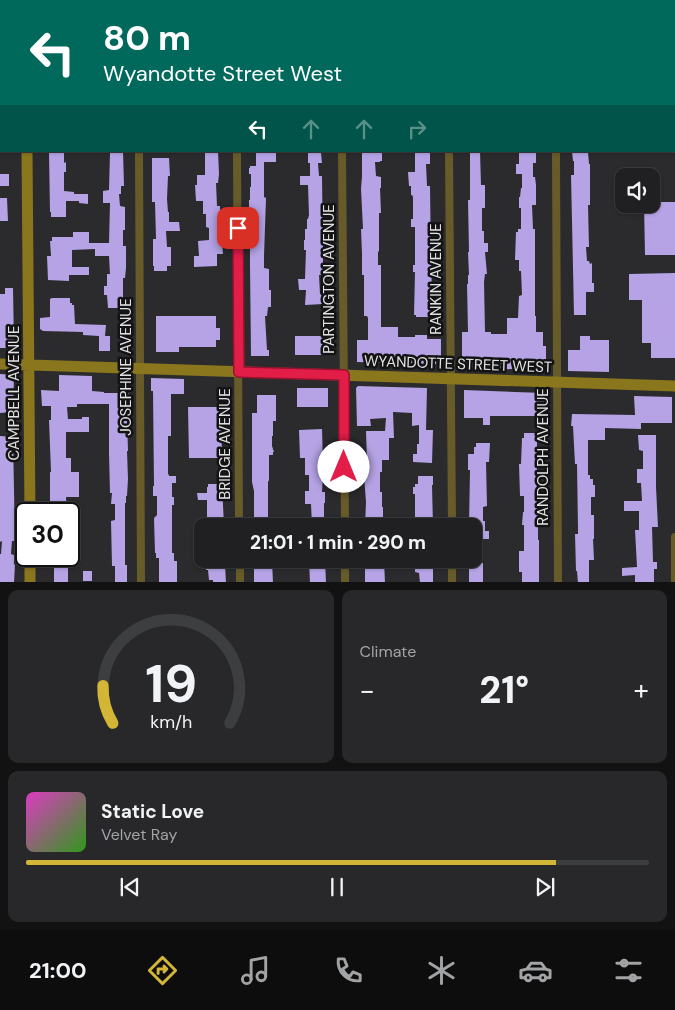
<!DOCTYPE html>
<meta charset="utf-8">
<style>
body{margin:0;font-family:"DM Sans",sans-serif;background:#28282a;color:#f1f3f6;height:100vh;display:flex;flex-direction:column;font-size:19px;white-space:nowrap}
*{box-sizing:border-box;margin:0}
p{font-size:16px;color:#a2a3a5}
.icon{flex:none;width:28px;height:28px;fill:none;stroke:currentColor;stroke-width:2;stroke-linecap:round;stroke-linejoin:round}
.map{position:relative;height:582px;overflow:hidden}
.sheet{display:flex;flex-direction:column;gap:8px;padding:8px;background:#121213;flex:1}
.sheet>*{flex:none}
.guide{position:absolute;left:0px;top:0px;width:675px;height:152px;box-shadow:0 1px 4px #0004,0 0 0 1px #3d3e40;background:#00695c;color:#fff;overflow:hidden}
.buttons{position:absolute;left:615px;top:168px;display:grid;gap:10px}
.buttons a{display:grid;place-items:center;width:45px;height:45px;border-radius:10px;background:#202022;box-shadow:0 1px 4px #0004,0 0 0 1px #3d3e40;font-size:25px}
.speed{position:absolute;left:15px;top:502px;display:flex;gap:10px;font-size:25px;font-weight:700;text-align:center}
.speed>*{display:grid;place-content:center;width:65px;height:65px;border-radius:50%;background:#202022;box-shadow:0 1px 4px #0004,0 0 0 1px #3d3e40;line-height:1}
.speed .limit{border:2px solid #111;border-radius:8px;background:#fff;color:#111}
.pin{position:absolute;display:grid;place-items:center;width:42px;height:42px;color:#fff;margin:-21px;border-radius:10px;box-shadow:0 2px 8px #0006}
.me{position:absolute;width:55px;margin:-28px;rotate:0deg;stroke-linejoin:round;filter:drop-shadow(0 0 4px #0008)}
.turn{display:flex;align-items:center;gap:18px;height:105px;padding:0 20px;font-size:22px}
.turn .icon{width:65px;height:65px;stroke-width:2.5}
.turn b{display:block;font-size:35px;line-height:42px}
.lanes{display:flex;align-items:center;height:48px;padding:0 20px;background:#0003;justify-content:center;gap:25px;direction:ltr}
.lanes .off{opacity:.35}
.big{font-size:38px;font-weight:800;line-height:1.1}
.sheet .widget{flex:1;display:flex;flex-direction:column;justify-content:center;gap:8px;min-width:0;padding:0 18px;border-radius:10px;background:#28282a}
.sheet .dial{align-items:center;gap:0}
.dial svg{height:130px;overflow:visible;fill:none;stroke:#3d3e40;stroke-width:7;stroke-linecap:round;text-anchor:middle}
.dial text{fill:#f1f3f6;stroke:none}
.song{display:flex;align-items:center;gap:15px}
.cover{width:60px;height:60px;border-radius:8px;background:linear-gradient(135deg,hsl(310 70% 55%),hsl(110 70% 35%))}
.played{height:5px;border-radius:2px;background:linear-gradient(90deg,#d3b635 85%,#3d3e40 85%)}
.keys{display:flex;justify-content:space-around;direction:ltr}
.heat{display:flex;justify-content:space-between;align-items:center;font-size:28px;direction:ltr}
.sheet .tiles{flex:1;display:grid;gap:8px;grid-template-columns:1fr 1fr}
.widget:last-child{grid-column:span 2}
.trip{position:absolute;left:194px;top:518px;width:288px;height:50px;border-radius:10px;background:#202022;box-shadow:0 1px 4px #0004,0 0 0 1px #3d3e40;font-weight:800;line-height:50px;text-align:center}
.tab-bar{display:flex;height:80px;justify-content:space-around;align-items:center;background:#0d0d0e;color:#a2a3a5}
.tab-bar .icon{width:35px;height:35px}
.tab-bar .on{color:#d3b635}
.tab-bar b{font-size:22px;color:#f1f3f6}
.map>svg:first-child{display:block}
.building{fill:#b5a3e6}
.lines{fill:none;stroke-linecap:round;stroke-linejoin:round}
.street{stroke:#685b2a;stroke-width:8}
.secondary{stroke:#8a761d;stroke-width:11}
.route-casing{stroke:#92132f;stroke-width:12}
.route{stroke:#e11d48;stroke-width:9}
.labels{text-anchor:middle;stroke-width:5;stroke-linejoin:round;paint-order:stroke}
.street-label{font-size:15px;fill:#e2e1e3;stroke:#131314}
</style>
<div class="map">
<svg width="675" height="583" viewBox="0 0 675 583">
<rect width="100%" height="100%" fill="#2b2a2d"/>
<path class="building" d="M50,151H64V163L66,162V172H64V191L74,192V194H88V204L79,203V201H66V217H51V212H50L49,152Z
M113,151H123L124,186H121V194H119L120,206L125,207V230H123V246H126V268L125,278H123V298H126V308H108L107,295H104V286H107V274H110L109,256H95V249L72,250V267H89V275H69V281L48,280L47,256H51L50,241H52V237H73V232H89V243H109L110,203H103V191L109,190L110,153H113Z
M218,151L219,174L218,183H216L217,206H220L221,243H222L223,254H217V266L194,267V256H199L198,241L209,240V228L206,227V214H203V201H196L195,185H197V175H205V152Z
M261,151H276V162H264V197L266,198L264,256V268L269,269V290H271V307H268L267,316H265L267,350H269V356H251L250,265V217H249V200H250V187H251V174H249V168H250V166H256V153H261Z
M362,151H381L382,152V161H380V162H375L376,176L381,177V188H380L381,213H379V251L378,252V265H381V327H398V337H415V335H427V339H441V356H436V364L357,362V340H368V318L367,316H364V275H362V254L361,229H363L361,189L362,176Z
M415,151H430V164H426L427,186H430L431,263L433,317H416V315H414L415,272H413V265H415V227H411V219H413V197L412,195H411V186H409L408,172H415Z
M470,151H480L481,185H485V208H482V231H484V243H488V252H485L487,274H485L484,282L485,332H491V334H507V318H518L519,296L522,295L521,271H519V260H515L516,232H518V229H521V208H519V197H520L521,188H522V174H516V164H519V153H521V151H533V153H536V163H533V177H535L536,185V205H532L533,229H535V316H536V332H543V346H546V370L462,368V332H468L467,284H468V275H469L468,252H469L468,200H470Z
M572,151H587L588,152L589,164H590V205H588L589,247H586L587,261H589L590,264L592,263V283H594V292H586V315H574L571,175H574V161H573Z
M308,153H321L322,163H318L319,176H322L323,253V275H319L320,294H323V304L305,305L306,290H299L298,279H305L306,250H304V240H305V229H307V219H308L309,215L308,185H300V176H310V163H308Z
M152,158H169L170,176H168L167,199L168,212H169V222H179L180,231H166L167,247H171V266H167V271H154V266H153V239H156L155,202H152Z
M0,174H9V186H0Z
M0,198H7L8,221H0Z
M651,202H675V255H645L644,204H651Z
M675,273V358H651V343H642V300H629V274Z
M5,288H13L14,343L8,348H0V294H5Z
M52,298H70V303H72V305H74L75,324L106,325L105,336H110V351H99V336L83,335V332L43,331L40,329V318L50,317V299Z
M156,316H216V328H220V340H216V347H179V352H156Z
M295,336H325L326,355H295Z
M580,336H590V340H609V372L568,371V350H580Z
M0,374L14,375L13,412L0,413Z
M59,375L92,376V391L104,392V393H129L127,418L128,451H127L128,479L127,496H126V503H125V565H127V582L115,583V566H112L111,521L115,520V504H111L112,493H110L109,453V404H77V407H67L68,419H82V417H89V432H66V458H71V472H79V497H66L67,512H52V509H50V472H51L49,420H51V406H42L41,390L59,391Z
M151,378L184,379V394H171V436H168V475L169,474V476H176V483H172V497H174V505H172V553H174V561H177V583H159V558H156V553H155L154,518L157,515V496H153V486H154L153,391H151Z
M358,386L427,388L426,430H433L432,463L413,462V454H417V444H419V425L412,426V413L393,412L394,438H389V460H382V472H380V492H382V507H383V518H381V526H365L366,502L363,463L367,462L366,431H385L386,418L370,419L371,426H357L356,388Z
M297,388H328V407H297Z
M464,390L544,393L545,416H490V425H483V418H464Z
M257,395H276V421H273V436H272V446L274,452H273V455H269V480L268,482V526H254V491L252,482V413H257Z
M634,396L672,397V423H641V429L605,428V440H588V475H590V479H593V485H595V497H591V515H594V539H593L594,560H589V583H578L577,571H576L575,534H578V529L577,464H575L573,426H571L572,414L635,415Z
M188,407H221L222,458H189Z
M322,429L323,463H325V474L323,475L322,492H325V503H324V526H312L311,504H305V491H309V475H305V458H300L299,430Z
M524,433H537V502L538,519V540H539V583H522V572H519V551H524V525H522L523,512H524V496H520L519,464H521L522,438H524Z
M638,435H656V487L658,527H652L653,562H657V569H654V583H635V575L622,576V568L637,567L635,530H639V511H624V501H642L641,483H637V469H643V451L639,450Z
M0,436L13,437L15,541H12L11,554L14,555V565L15,564L14,583H0V554H1L2,541L0,542Z
M476,443H490L489,462H486L487,506L483,507V521H485V531H489V539H482L481,563H483V583H469V559H472V526H469L470,470H468V454H474V447H476Z
M418,476H433V485H432L433,526H415V494H413V487H415V484H418Z
M208,484H222L224,526H207V500H198L197,493H207V487H208Z
M54,556H68V583H54Z
M206,559H221V564H225L226,583H213V580H209L208,570H206Z
M256,559H272L273,583H254V563H256Z
M309,559H325L326,583H310Z
M365,559H384L385,583H365Z
M415,559H433V583H420L419,573L415,572Z
M83,571H92V581H83Z"/>
<g class="lines">
<path class="street" d="M235,0V1
M340,0V1
M448,0V1
M555,0V1
M0,11H1
M139,151L141,583
M237,151L239,526
M342,151L345,526
M449,151L452,526
M556,151L558,583
M240,559V583
M345,559V583
M452,559V583
M675,583V537"/>
<path class="secondary" d="M26,0V1
M27,151L30,514
M0,364L675,386
M30,556V583"/>
</g>
<g class="lines">
<g class="route-casing">
<path id="route" d="M238,228L239,372L344,375V467"/>
</g>
<use href="#route" class="route"/>
</g>
<g class="labels">
<g class="street-label">
<text transform="translate(329 279) rotate(-90)" y="5">PARTINGTON AVENUE</text>
<text transform="translate(436 279) rotate(-90)" y="5">RANKIN AVENUE</text>
<text transform="translate(458 364) rotate(2)" y="5">WYANDOTTE STREET WEST</text>
<text transform="translate(126 367) rotate(-90)" y="5">JOSEPHINE AVENUE</text>
<text transform="translate(14 393) rotate(-90)" y="5">CAMPBELL AVENUE</text>
<text transform="translate(225 444) rotate(-90)" y="5">BRIDGE AVENUE</text>
<text transform="translate(543 457) rotate(-90)" y="5">RANDOLPH AVENUE</text>
</g>
</g>
</svg>
<div class="buttons">
<a><svg class="icon" aria-label="sound" viewBox="0 0 24 24"><path d="M4 9h4l5-4v14l-5-4H4zM17 9q2 3 0 6"/></svg></a>
</div>
<div class="speed"><div class="limit">30</div></div>
<div class="pin" style="left:238px;top:228px;background:#d93025"><svg class="icon" aria-label="arrive" viewBox="0 0 24 24"><path d="M6 21V4h12l-3 4 3 4H6"/></svg></div>
<svg class="me" style="left:344px;top:467px" viewBox="-20 -20 40 40"><circle r="19" fill="#fff"/><path d="M0-13L10 11 0 6-10 11z" fill="#e11d48"/></svg>
<div class="trip">21:01 · 1 min · 290 m</div>
<div class="guide">
<div class="turn"><svg class="icon" aria-label="left" viewBox="0 0 24 24"><path d="M17 20v-9H6M10 6l-5 5 5 5"/></svg><div><b>80 m</b>Wyandotte Street West</div></div>
<div class="lanes"><svg class="icon" aria-label="left" viewBox="0 0 24 24"><path d="M17 20v-9H6M10 6l-5 5 5 5"/></svg><svg class="icon off" aria-label="ahead" viewBox="0 0 24 24"><path d="M12 20V5M6 11l6-6 6 6"/></svg><svg class="icon off" aria-label="ahead" viewBox="0 0 24 24"><path d="M12 20V5M6 11l6-6 6 6"/></svg><svg class="icon off" aria-label="right" viewBox="0 0 24 24"><path d="M7 20v-9h11M14 6l5 5-5 5"/></svg></div>
</div>
</div>
<section class="sheet">
<div class="tiles">
<div class="widget dial"><svg viewBox="0 0 100 80">
<path d="M14 69A42 42 0 1 1 86 69"/>
<path d="M14 69A42 42 0 0 1 8 46" stroke="#d3b635"/>
<text x="50" y="56" font-size="32" font-weight="700">19</text>
<text x="50" y="72" font-size="11">km/h</text>
</svg></div>
<div class="widget"><p>Climate</p>
<div class="heat"><a>−</a><b class="big">21°</b><a>+</a></div>
</div>
<div class="widget">
<div class="song"><i class="cover"></i><div><b>Static Love</b><p>Velvet Ray</p></div></div>
<div class="played"></div>
<div class="keys"><svg class="icon" aria-label="previous" viewBox="0 0 24 24"><path d="M18 5L8 12l10 7zM5 5v14"/></svg><svg class="icon" aria-label="pause" viewBox="0 0 24 24"><path d="M8 5v14M16 5v14"/></svg><svg class="icon" aria-label="next" viewBox="0 0 24 24"><path d="M6 5l10 7-10 7zM19 5v14"/></svg></div>
</div>
</div>
</section>
<nav class="tab-bar">
<b>21:00</b>
<svg class="icon on" aria-label="directions" viewBox="0 0 24 24"><path d="M12 3l9 9-9 9-9-9zM9 14v-3h6M13 9l2 2-2 2"/></svg>
<svg class="icon" aria-label="music" viewBox="0 0 24 24"><path d="M9 18V5l10-2v13"/><circle cx="6" cy="18" r="3"/><circle cx="16" cy="16" r="3"/></svg>
<svg class="icon" aria-label="phone" viewBox="0 0 24 24"><path d="M5 4h4l2 5-3 2q2 4 5 5l2-3 5 2v4C11 20 4 13 5 4z"/></svg>
<svg class="icon" aria-label="climate" viewBox="0 0 24 24"><path d="M12 3v18M4 7l16 10M4 17L20 7"/></svg>
<svg class="icon" aria-label="car" viewBox="0 0 24 24"><path d="M5 17H2v-5l4-1 3-4h7l3 4 3 1v5h-3M9 17h6M6 11h13"/><circle cx="7" cy="17" r="2"/><circle cx="17" cy="17" r="2"/></svg>
<svg class="icon" aria-label="filters" viewBox="0 0 24 24"><path d="M4 7h16M4 17h16"/><circle cx="9" cy="7" r="2"/><circle cx="15" cy="17" r="2"/></svg>
</nav>
